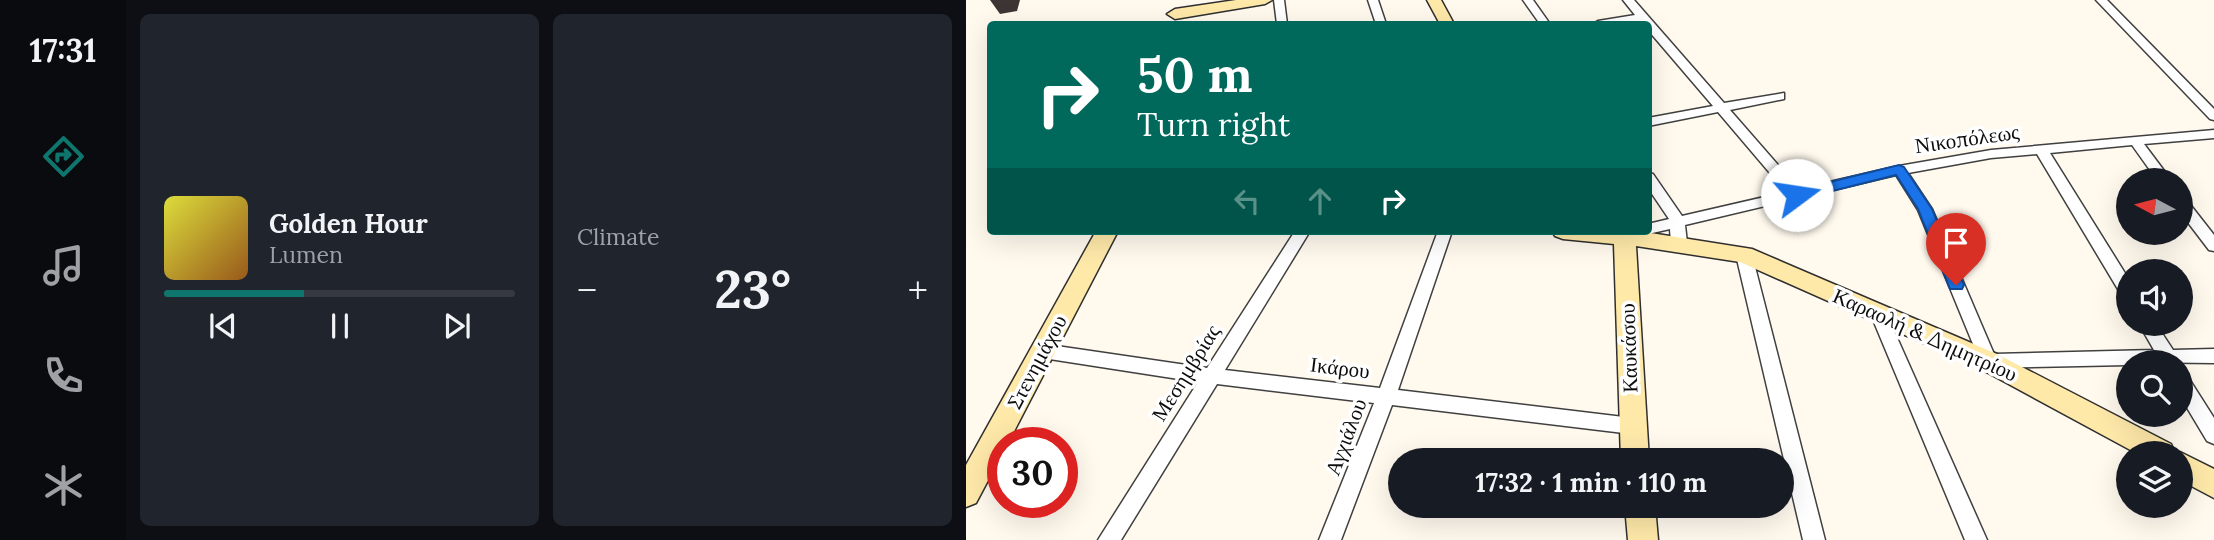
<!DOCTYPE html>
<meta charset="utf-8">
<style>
body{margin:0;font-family:Lora,serif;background:#20242c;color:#f1f3f6;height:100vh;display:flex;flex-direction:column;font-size:26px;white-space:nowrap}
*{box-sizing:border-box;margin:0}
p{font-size:23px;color:#9ea1a6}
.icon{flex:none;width:38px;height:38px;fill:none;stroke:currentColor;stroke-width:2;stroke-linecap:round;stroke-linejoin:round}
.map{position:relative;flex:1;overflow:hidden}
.sheet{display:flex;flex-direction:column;gap:14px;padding:14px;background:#0d0f14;width:840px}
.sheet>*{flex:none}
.banner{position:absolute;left:21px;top:21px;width:665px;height:214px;border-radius:7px;box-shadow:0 7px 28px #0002;background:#00695c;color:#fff;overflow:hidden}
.needle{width:46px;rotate:277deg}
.controls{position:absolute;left:1150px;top:168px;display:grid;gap:14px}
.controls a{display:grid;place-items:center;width:77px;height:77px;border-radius:50%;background:#171b24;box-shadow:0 7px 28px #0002;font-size:35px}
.speed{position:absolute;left:21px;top:427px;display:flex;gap:14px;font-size:35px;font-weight:700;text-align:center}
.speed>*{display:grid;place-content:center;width:91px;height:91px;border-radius:50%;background:#171b24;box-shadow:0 7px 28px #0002;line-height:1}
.speed .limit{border:10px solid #d22;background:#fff;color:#111}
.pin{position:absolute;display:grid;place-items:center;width:60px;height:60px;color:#fff;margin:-72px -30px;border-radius:50% 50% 50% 0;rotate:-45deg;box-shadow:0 0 7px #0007}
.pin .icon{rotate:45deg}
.me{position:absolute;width:77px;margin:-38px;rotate:76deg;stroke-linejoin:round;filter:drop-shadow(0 0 5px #0008)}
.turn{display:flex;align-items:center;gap:24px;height:147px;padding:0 35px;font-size:32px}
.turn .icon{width:91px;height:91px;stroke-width:2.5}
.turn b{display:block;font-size:49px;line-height:60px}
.lanes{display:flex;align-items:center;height:66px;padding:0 35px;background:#0003;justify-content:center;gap:35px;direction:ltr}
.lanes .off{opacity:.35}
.big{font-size:52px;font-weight:800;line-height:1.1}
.sheet .card{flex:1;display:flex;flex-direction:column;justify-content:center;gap:10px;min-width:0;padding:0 24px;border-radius:10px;background:#20242c}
.song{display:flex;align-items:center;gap:21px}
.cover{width:84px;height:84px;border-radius:10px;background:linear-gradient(135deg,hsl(60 70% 55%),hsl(30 70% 35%))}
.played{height:7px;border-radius:4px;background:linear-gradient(90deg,#0f766e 40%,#363941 40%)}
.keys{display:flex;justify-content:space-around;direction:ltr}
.heat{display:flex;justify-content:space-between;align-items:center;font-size:38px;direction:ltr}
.sheet .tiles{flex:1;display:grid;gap:14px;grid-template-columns:repeat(2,1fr)}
.trip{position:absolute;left:422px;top:448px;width:406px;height:70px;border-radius:35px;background:#171b24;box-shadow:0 7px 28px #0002;font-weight:800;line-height:70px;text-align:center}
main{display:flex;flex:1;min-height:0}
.tabs{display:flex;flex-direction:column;width:126px;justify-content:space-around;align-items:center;background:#090b0e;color:#9ea1a6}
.tabs .icon{width:49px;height:49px}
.tabs .selected{color:#0f766e}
.tabs b{font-size:32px;color:#f1f3f6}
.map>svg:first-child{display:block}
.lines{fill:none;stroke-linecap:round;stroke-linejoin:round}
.street-casing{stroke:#404040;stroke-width:3}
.secondary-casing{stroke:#2f2f2f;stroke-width:3}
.street{fill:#fff;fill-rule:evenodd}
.secondary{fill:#ffe9a9;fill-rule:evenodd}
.shaded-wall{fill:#3d3533}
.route{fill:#1a73e8;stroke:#114b97;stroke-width:2}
.labels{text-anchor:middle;stroke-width:7;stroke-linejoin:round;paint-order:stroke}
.street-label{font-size:21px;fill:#0d0d0d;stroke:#fff}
</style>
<main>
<nav class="tabs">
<b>17:31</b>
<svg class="icon selected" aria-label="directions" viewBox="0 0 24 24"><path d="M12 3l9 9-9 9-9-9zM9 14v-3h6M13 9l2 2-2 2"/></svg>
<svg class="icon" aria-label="music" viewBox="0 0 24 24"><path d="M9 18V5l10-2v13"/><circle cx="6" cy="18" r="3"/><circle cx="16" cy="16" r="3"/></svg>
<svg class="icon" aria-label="phone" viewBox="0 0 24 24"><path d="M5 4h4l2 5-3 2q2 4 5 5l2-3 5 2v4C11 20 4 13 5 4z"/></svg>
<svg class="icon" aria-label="climate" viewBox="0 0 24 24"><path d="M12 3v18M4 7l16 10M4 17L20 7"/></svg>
</nav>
<section class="sheet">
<div class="tiles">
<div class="card">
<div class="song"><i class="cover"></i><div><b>Golden Hour</b><p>Lumen</p></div></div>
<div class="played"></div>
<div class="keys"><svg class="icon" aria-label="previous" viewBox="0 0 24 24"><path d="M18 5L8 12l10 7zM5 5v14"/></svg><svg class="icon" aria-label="pause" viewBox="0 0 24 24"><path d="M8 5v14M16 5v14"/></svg><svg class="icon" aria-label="next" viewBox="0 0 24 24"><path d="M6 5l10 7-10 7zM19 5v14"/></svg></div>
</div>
<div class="card"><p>Climate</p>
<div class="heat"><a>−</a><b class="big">23°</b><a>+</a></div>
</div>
</div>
</section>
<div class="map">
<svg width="1248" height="540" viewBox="0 0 1248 540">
<rect width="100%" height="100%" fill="#fff9ee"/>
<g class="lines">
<g class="street-casing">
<path id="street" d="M308,0H318L321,24H311Z
M402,0H412L420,24H410Z
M557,0H567L584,24H574Z
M657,0H668L758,103L818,93V99L764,110L833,189L933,166L1025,150L1248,130V138L1178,144L1205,180H1191L1166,145L1084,153L1162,278V298L1156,296L1071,154L1025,158L942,173L966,209L1028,354L1188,350L1173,324H1190L1207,350L1248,349V363L1162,362V365L1022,368L1016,366L952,210L930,175L719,225L721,243L713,248L705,243L704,229L682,234L677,233L676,231H682V224L703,219L682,188V173L687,174L716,216L820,192L752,112L682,126V118L747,106L682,30V24H677L674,21L627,24L632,21L669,15Z
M1130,0H1141L1248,109V120L1244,119Z
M1214,196L1219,198L1248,235V251L1243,250L1214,212Z
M329,231H344L259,370L414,388L472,231H486L432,390L666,418L673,420L675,426L673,432L666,434L426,405L375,540H353L408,403L251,384L155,540H132L232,382L77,358L71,356L68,351L71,346L77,344L241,368Z
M778,249L786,255L859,540H837L770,255Z
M913,308L919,310L921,315L1021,540H999L905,315L907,310Z
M1214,372L1220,374L1248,418V444L1241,441L1214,396Z"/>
</g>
<g class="secondary-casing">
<path id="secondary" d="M270,0H306L299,4L209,19L201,14L209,9Z
M461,0H475L488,24H474Z
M130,231H152L42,443H37V452L10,503L0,507V465Z
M586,231H672L786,249L1031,354L1205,444L1209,453H1170L1013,368L774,262L670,246L683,460H655L648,244L597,239L589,236Z
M1214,452L1248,469V498L1214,480V453H1210Z
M659,506H689L692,540H662Z"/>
</g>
<use href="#street" class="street"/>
<use href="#secondary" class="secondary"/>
</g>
<path class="shaded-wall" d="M24,0H54L51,11L34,14Z"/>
<path class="route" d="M933,165L938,167L966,209L998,285L996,289H984L952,209L930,175L831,200L824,195L831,190Z"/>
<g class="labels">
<g class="street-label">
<text transform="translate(1001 139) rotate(-8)" y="7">Νικοπόλεως</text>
<text transform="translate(959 335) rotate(24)" y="7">Καραολή &amp; Δημητρίου</text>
<text transform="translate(663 348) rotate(-92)" y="7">Καυκάσου</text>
<text transform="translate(71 362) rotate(-62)" y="7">Στενημάχου</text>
<text transform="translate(374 368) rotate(7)" y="7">Ικάρου</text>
<text transform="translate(220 373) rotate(-58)" y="7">Μεσημβρίας</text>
<text transform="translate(380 437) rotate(-69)" y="7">Αγχιάλου</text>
</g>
</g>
</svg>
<div class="controls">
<a><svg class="needle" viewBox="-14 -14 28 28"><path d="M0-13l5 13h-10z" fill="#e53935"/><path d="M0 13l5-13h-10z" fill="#9ea1a6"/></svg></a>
<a><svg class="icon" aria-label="sound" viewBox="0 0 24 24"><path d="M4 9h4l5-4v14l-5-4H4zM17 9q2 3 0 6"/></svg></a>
<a><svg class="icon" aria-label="search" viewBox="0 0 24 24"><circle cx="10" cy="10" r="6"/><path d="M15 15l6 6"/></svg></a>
<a><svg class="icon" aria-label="layers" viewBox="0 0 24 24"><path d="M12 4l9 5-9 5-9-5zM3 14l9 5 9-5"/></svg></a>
</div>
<div class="speed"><div class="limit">30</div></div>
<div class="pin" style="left:990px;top:285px;background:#d93025"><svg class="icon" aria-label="arrive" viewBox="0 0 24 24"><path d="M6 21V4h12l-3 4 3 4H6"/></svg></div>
<svg class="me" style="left:831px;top:195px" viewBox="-20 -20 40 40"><circle r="19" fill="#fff"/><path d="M0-13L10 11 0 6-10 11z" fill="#1a73e8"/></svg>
<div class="trip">17:32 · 1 min · 110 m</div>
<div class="banner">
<div class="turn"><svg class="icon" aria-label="right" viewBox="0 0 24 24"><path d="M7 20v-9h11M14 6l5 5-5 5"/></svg><div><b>50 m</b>Turn right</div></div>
<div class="lanes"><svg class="icon off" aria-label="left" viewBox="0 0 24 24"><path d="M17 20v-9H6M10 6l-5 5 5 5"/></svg><svg class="icon off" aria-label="ahead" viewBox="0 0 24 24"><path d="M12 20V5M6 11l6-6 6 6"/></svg><svg class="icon" aria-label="right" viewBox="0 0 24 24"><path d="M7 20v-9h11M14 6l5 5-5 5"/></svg></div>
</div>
</div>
</main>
